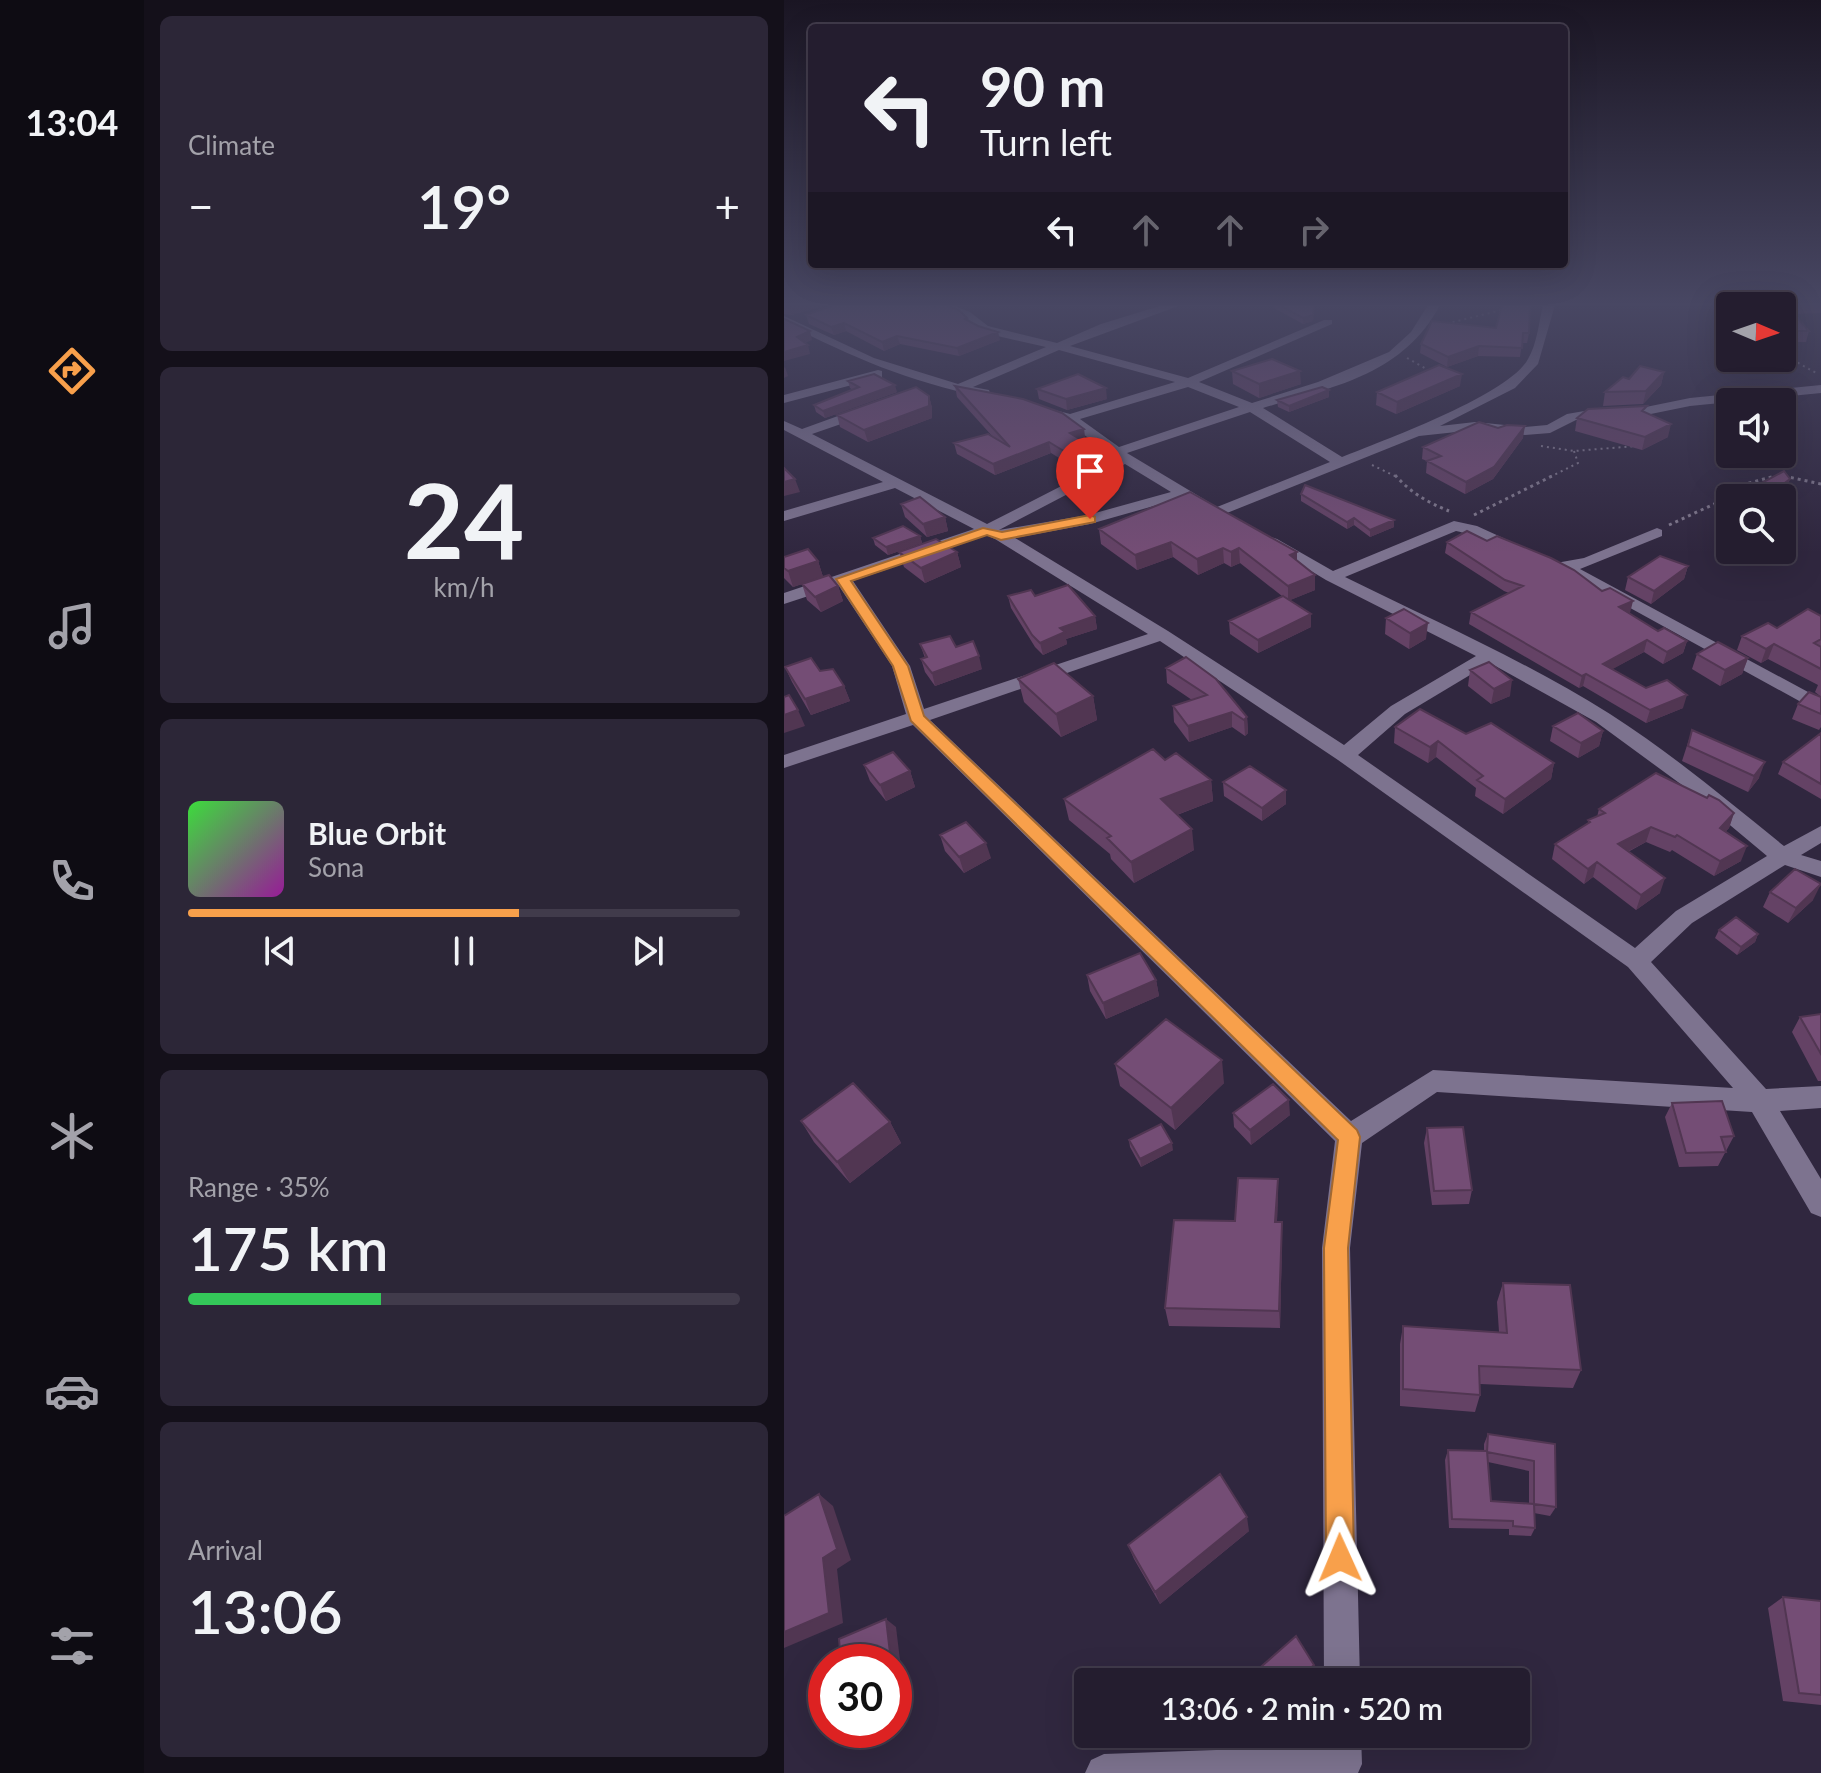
<!DOCTYPE html>
<meta charset="utf-8">
<style>
body{margin:0;font-family:Lato,sans-serif;background:#2c2637;color:#f1f3f6;height:100vh;display:flex;flex-direction:column;font-size:30px;white-space:nowrap}
*{box-sizing:border-box;margin:0}
p{font-size:26px;color:#a3a2aa}
.icon{flex:none;width:44px;height:44px;fill:none;stroke:currentColor;stroke-width:2;stroke-linecap:round;stroke-linejoin:round}
.map{position:relative;flex:1;overflow:hidden}
.side{display:flex;flex-direction:column;gap:16px;padding:16px;background:#14101a;width:640px}
.side>*{flex:none}
.banner{position:absolute;left:24px;top:24px;width:760px;height:244px;border-radius:8px;box-shadow:0 8px 32px #0002,0 0 0 2px #413b4b;background:#241d2f;color:#f1f3f6;overflow:hidden}
.needle{width:52px;rotate:92deg}
.buttons{position:absolute;left:932px;top:292px;display:grid;gap:16px}
.buttons a{display:grid;place-items:center;width:80px;height:80px;border-radius:8px;background:#241d2f;box-shadow:0 8px 32px #0002,0 0 0 2px #413b4b;font-size:40px}
.speed{position:absolute;left:24px;top:1644px;display:flex;gap:16px;font-size:40px;font-weight:700;text-align:center}
.speed>*{display:grid;place-content:center;width:104px;height:104px;border-radius:50%;background:#241d2f;box-shadow:0 8px 32px #0002,0 0 0 2px #413b4b;line-height:1}
.speed .limit{border:12px solid #d22;background:#fff;color:#111}
.pin{position:absolute;display:grid;place-items:center;width:68px;height:68px;color:#fff;margin:-82px -34px;border-radius:50% 50% 50% 0;rotate:-45deg;box-shadow:0 0 8px #0007}
.pin .icon{rotate:45deg}
.me{position:absolute;width:88px;margin:-44px;rotate:359deg;stroke-linejoin:round;filter:drop-shadow(0 0 6px #0008)}
.turn{display:flex;align-items:center;gap:28px;height:168px;padding:0 40px;font-size:36px}
.turn .icon{width:104px;height:104px;stroke-width:2.5}
.turn b{display:block;font-size:56px;line-height:68px}
.lanes{display:flex;align-items:center;height:76px;padding:0 40px;background:#0003;justify-content:center;gap:40px;direction:ltr}
.lanes .off{opacity:.35}
.big{font-size:60px;font-weight:600;line-height:1.1}
.side .card{flex:1;display:flex;flex-direction:column;justify-content:center;gap:12px;min-width:0;padding:0 28px;border-radius:12px;background:#2c2637}
.side .dial{align-items:center;gap:0}
.dial b{font-size:104px;line-height:1}
.song{display:flex;align-items:center;gap:24px}
.cover{width:96px;height:96px;border-radius:12px;background:linear-gradient(135deg,hsl(120 70% 55%),hsl(300 70% 35%))}
.played{height:8px;border-radius:4px;background:linear-gradient(90deg,#f8a04b 60%,#413b4b 60%)}
.keys{display:flex;justify-content:space-around;direction:ltr}
.heat{display:flex;justify-content:space-between;align-items:center;font-size:44px;direction:ltr}
.charge{height:12px;border-radius:6px;background:linear-gradient(90deg,#34c759 35%,#413b4b 0)}
.trip{position:absolute;left:290px;top:1668px;width:456px;height:80px;border-radius:8px;background:#241d2f;box-shadow:0 8px 32px #0002,0 0 0 2px #413b4b;font-weight:600;line-height:80px;text-align:center}
main{display:flex;flex:1;min-height:0}
.tab-bar{display:flex;flex-direction:column;width:144px;justify-content:space-around;align-items:center;background:#0e0c13;color:#a3a2aa}
.tab-bar .icon{width:56px;height:56px}
.tab-bar .current{color:#f8a04b}
.tab-bar b{font-size:36px;color:#f1f3f6}
.map>svg:first-child{display:block}
.lines{fill:none;stroke-linecap:round;stroke-linejoin:round}
.path-far1{stroke:#81798d;stroke-width:2;stroke-dasharray:2 4;stroke-linecap:butt}
.path{stroke:#81798d;stroke-width:3;stroke-dasharray:3 4;stroke-linecap:butt}
.minor{fill:#7d738f;fill-rule:evenodd}
.wall{fill:#644265;fill-rule:evenodd}
.shaded-wall{fill:#513652}
.building{fill:#744d75;stroke:#513652;stroke-width:2}
.route{fill:#f8a04b;stroke:#a16831;stroke-width:2}
</style>
<main>
<nav class="tab-bar">
<b>13:04</b>
<svg class="icon current" aria-label="directions" viewBox="0 0 24 24"><path d="M12 3l9 9-9 9-9-9zM9 14v-3h6M13 9l2 2-2 2"/></svg>
<svg class="icon" aria-label="music" viewBox="0 0 24 24"><path d="M9 18V5l10-2v13"/><circle cx="6" cy="18" r="3"/><circle cx="16" cy="16" r="3"/></svg>
<svg class="icon" aria-label="phone" viewBox="0 0 24 24"><path d="M5 4h4l2 5-3 2q2 4 5 5l2-3 5 2v4C11 20 4 13 5 4z"/></svg>
<svg class="icon" aria-label="climate" viewBox="0 0 24 24"><path d="M12 3v18M4 7l16 10M4 17L20 7"/></svg>
<svg class="icon" aria-label="car" viewBox="0 0 24 24"><path d="M5 17H2v-5l4-1 3-4h7l3 4 3 1v5h-3M9 17h6M6 11h13"/><circle cx="7" cy="17" r="2"/><circle cx="17" cy="17" r="2"/></svg>
<svg class="icon" aria-label="filters" viewBox="0 0 24 24"><path d="M4 7h16M4 17h16"/><circle cx="9" cy="7" r="2"/><circle cx="15" cy="17" r="2"/></svg>
</nav>
<section class="side">
<div class="card"><p>Climate</p>
<div class="heat"><a>−</a><b class="big">19°</b><a>+</a></div>
</div>
<div class="card dial"><b>24</b><p>km/h</p></div>
<div class="card">
<div class="song"><i class="cover"></i><div><b>Blue Orbit</b><p>Sona</p></div></div>
<div class="played"></div>
<div class="keys"><svg class="icon" aria-label="previous" viewBox="0 0 24 24"><path d="M18 5L8 12l10 7zM5 5v14"/></svg><svg class="icon" aria-label="pause" viewBox="0 0 24 24"><path d="M8 5v14M16 5v14"/></svg><svg class="icon" aria-label="next" viewBox="0 0 24 24"><path d="M6 5l10 7-10 7zM19 5v14"/></svg></div>
</div>
<div class="card"><p>Range · 35%</p><b class="big">175 km</b><div class="charge"></div></div>
<div class="card"><p>Arrival</p><b class="big">13:06</b></div>
</section>
<div class="map">
<svg width="1037" height="1773" viewBox="0 0 1037 1773">
<rect width="100%" height="100%" fill="#30273f"/>
<g class="lines">
<path class="path-far1" d="M940,305L946,310
M657,325L722,309
M998,354L1034,374
M623,358L646,371
M757,446L790,451L852,446
M588,465L613,477
M1000,476L1004,477
M766,477L794,463L790,451"/>
<path class="path" d="M611,475C627,493 643,502 665,511
M1000,476L1037,484
M690,515L770,475
M885,525L941,499L954,486L991,476"/>
<path class="minor" d="M151,305H168L186,312L204,326L273,343L317,324L379,305H397L286,346L404,378L540,320H548V324L415,382L468,403L534,382L605,352L627,332L644,305H656C619,375 549,387 479,408L558,457C598,441 725,395 744,359C753,344 755,322 759,305H771L754,364L731,388L656,426L691,422L741,427L763,425L783,414L812,409H852L906,398L1037,385V393L906,406L852,417H812L792,420L766,433L741,435L691,430L635,436L438,515H428L398,498L306,524L231,538L384,631L560,745L607,706L692,656L542,580L479,542L487,537L493,539L549,571L670,521L693,526L743,549L741,552C719,556 693,535 672,531L561,577C650,621 742,661 826,714C887,753 943,800 1000,846L1037,826V843L1017,855L1037,861V877L1001,865L908,923L867,962L982,1089L1037,1086V1108L996,1111L1037,1179V1217L1027,1213L968,1112L653,1092L578,1143L566,1248L576,1682H540L538,1248L551,1141L129,725L0,768V755L122,714L108,666L55,586L0,604V593L190,529L111,488L0,521V511L99,482L0,430V421L18,429L76,408H86V414L28,434L203,524L332,458L281,421L252,411V405L286,414L391,382L275,350L189,387L205,390L206,393L200,397C122,381 71,358 0,323V316L90,358L174,384L262,347L196,332L178,316ZM404,387L455,407L335,447L296,419ZM466,412L546,462L433,507L343,453ZM341,464L387,492L304,515L215,530ZM202,535L211,539L364,634L140,709L126,666L69,581ZM376,641L554,760L844,967L949,1088L649,1070L567,1121L146,720ZM706,663L812,722L898,785L983,856L892,911L851,948L574,755L621,714Z
M94,370L98,371V377L0,403V395Z
M873,528L878,530V536L796,569L1037,699V713L770,566L772,563L800,558Z
M539,1734H577L578,1764L574,1773H301L307,1760L320,1754L540,1746Z"/>
</g>
<path class="wall" d="M0,305H43L7,315L0,314Z
M490,305H530L529,321L519,324L490,308Z
M951,305H1037V313L1010,314L1025,331L1022,342H998V306H952Z
M22,315L184,321L216,340L175,356L116,344L100,351L62,331L50,335L25,324Z
M745,333L743,343H738L736,357L694,356L663,367L636,353L637,344Z
M448,371L517,384L475,398L449,384Z
M880,372L877,385L859,404L819,406L821,392L845,379Z
M64,381L113,392L41,418L32,412L30,405L69,390L66,388Z
M171,386L300,429L301,439L298,441L310,448L311,459L290,467L267,453L211,475L173,454L170,443L209,437L173,397Z
M676,386L612,414L592,405L593,392Z
M253,389L323,399L283,410L255,399Z
M545,390V397L505,412L494,407L493,400Z
M145,396L148,408V418L84,442L56,427L53,415Z
M862,412L884,437L858,450L791,431L793,418Z
M739,438L709,479L681,494L642,473L643,461L638,459L639,447Z
M517,494L610,520V527L586,537L570,525L563,529L517,501Z
M946,500V517L939,514L943,502Z
M117,504L161,517L164,531L143,537L121,517Z
M315,529L513,552V561L531,575V590L506,600L527,627L474,653L446,634L445,621L498,596L456,563L447,567L440,563L414,575L389,557L353,570L317,544Z
M136,536L138,543L104,555L91,545L89,538Z
M663,542L846,613L845,614L874,631L903,641L899,653L879,664L860,652L828,669L899,708L862,723L799,686L795,688L685,624L687,612L725,593L720,591L661,553Z
M115,552H173L177,567L141,583L120,567Z
M0,557L34,561L39,577L9,587L0,578Z
M904,566L900,579L867,604L841,590L844,577Z
M18,584L54,586L59,601L37,612L23,600Z
M224,596H251L311,616L313,629L282,639L283,644L259,655L251,647L227,608Z
M1037,616V727L1035,730L1008,719L1014,704L1036,696L1031,692L1034,685L984,659L977,663L953,650L958,636L993,628Z
M602,618L642,639L625,649L601,634Z
M136,644L172,647L198,669L151,686L141,672L137,659L141,658Z
M913,654L964,658L958,674L936,686L908,669Z
M1,667L36,671L60,686L66,701L27,715L8,682Z
M382,668L463,717L464,733L461,736L448,727L405,742L390,722L389,706L408,700L383,683Z
M686,670L726,696L707,704L684,686Z
M234,679L309,696L313,720L277,737L240,702Z
M769,726L819,731L815,746L794,758L766,741Z
M611,727L682,734L770,763L767,779L719,814L691,796L692,788L652,757L644,763L610,743Z
M908,730L975,778L964,792L898,761Z
M1037,733V799L994,774L999,762Z
M381,760L427,780L429,801L393,815L410,850L350,883L327,859L326,854L285,820L280,799Z
M80,765L126,771L131,787L102,801L86,781Z
M439,782L502,804L478,821L440,796Z
M815,809L950,813L945,828L941,832L957,861L930,876L888,850L886,852L862,842L844,852L876,893L852,910L809,877L800,884L768,859L771,844L804,823V820L813,817Z
M156,835L207,858L180,873L161,851Z
M986,892L1029,900L1004,923L979,907Z
M935,930L974,934L971,942L953,955L931,938Z
M303,975L372,980L375,996L322,1019L306,991Z
M1037,1014V1081H1034L1008,1032L1016,1017Z
M331,1064L440,1083L391,1130L336,1086Z
M888,1103L950,1136L934,1166L895,1167L881,1117Z
M449,1113L506,1115L467,1145L450,1127Z
M17,1121L106,1122L117,1143L66,1183L30,1142Z
M643,1128L688,1190L685,1204L648,1205L640,1143Z
M345,1140L389,1150L357,1167L346,1147Z
M494,1179L493,1222L498,1242L496,1328L385,1326L381,1308L451,1221Z
M719,1283L797,1370L789,1388L696,1384V1395L691,1412L616,1406V1344L619,1326L715,1332L713,1302Z
M704,1434L771,1444L772,1507L766,1516L750,1513L751,1528L747,1536L725,1535V1529L665,1528L661,1460L664,1450L700,1451V1444ZM704,1462L745,1471V1503L707,1501Z
M465,1531L376,1604L350,1559L344,1545Z
M999,1597L1037,1601V1705L999,1701L984,1608Z"/>
<path class="shaded-wall" d="M10,305H43L7,315L4,306Z
M530,305L529,321L519,324V318Z
M60,323L62,331L50,335L47,327Z
M26,331L28,340L15,346L13,337Z
M214,332L216,340L175,356L173,348Z
M113,336L116,344L100,351L98,342Z
M24,345L26,354L0,361V352Z
M695,346L694,356L663,367L664,357Z
M1,367L4,376L0,378V368Z
M516,371L517,384L475,398V384Z
M880,372L877,385L859,404L862,391Z
M678,374L676,386L612,414L613,402Z
M111,385L113,392L41,418L39,411Z
M322,388L323,399L283,410L282,399Z
M545,390V397L505,412V406Z
M145,396L148,408V418L84,442L80,430Z
M887,424L884,437L858,450L861,437Z
M741,426L739,438L709,479L681,494L682,482Z
M300,429L301,439L287,444L286,433Z
M265,442L267,453L211,475L209,464Z
M310,448L311,459L290,467L288,456Z
M11,479L16,492L0,496V482Z
M1006,479L1002,491L993,498H981Z
M161,517L164,531L143,537L139,524Z
M570,518V525L563,529V522Z
M610,520V527L586,537V530Z
M136,536L138,543L104,555L102,547Z
M387,542L389,557L353,570L351,555Z
M439,548L440,563L414,575L413,559Z
M455,548L456,563L447,567V552Z
M173,552L177,567L141,583L137,568Z
M513,552V567L506,555Z
M34,561L39,577L9,587L4,571Z
M904,566L900,579L867,604L870,591Z
M531,575V590L504,601V586Z
M54,586L59,601L37,612L31,597Z
M849,601L846,613L832,619L835,607Z
M527,614V627L474,653V640Z
M311,616L313,629L282,639L283,644L259,655L256,643L276,628Z
M644,623L642,639L625,649L626,633Z
M863,640L860,652L816,676L819,664Z
M903,641L899,653L879,664L883,652Z
M990,644L984,659L977,663L982,649Z
M195,656L198,669L151,686L148,673Z
M964,658L958,674L936,686L941,670Z
M802,674L799,686L795,688L798,676Z
M728,680L726,696L707,704L710,689Z
M60,686L66,701L27,715L21,699Z
M903,695L899,708L862,723L866,710Z
M309,696L313,720L277,737L272,714Z
M14,710L21,726L0,733V715Z
M448,712V727L405,742L404,726Z
M463,717L464,733L461,736L460,720Z
M819,731L815,746L794,758L797,743Z
M654,741L652,757L644,763L646,747Z
M981,762L975,778L964,792L970,776Z
M770,763L767,779L719,814L721,799Z
M126,771L131,787L102,801L96,785Z
M427,780L429,801L379,820L377,799Z
M502,790V804L478,821V808Z
M950,813L945,828L931,843L936,828Z
M867,827L862,842L829,859L834,844Z
M408,829L410,850L350,883L347,862Z
M202,843L207,858L180,873L175,857Z
M963,846L957,861L930,876L936,861Z
M813,862L809,877L800,884L804,869Z
M881,878L876,893L852,910L857,895Z
M1037,884L1029,900L1004,923L1012,908Z
M974,934L971,942L953,955L957,947Z
M372,980L375,996L322,1019L319,1003Z
M438,1060L440,1083L391,1130L387,1108Z
M505,1100L506,1115L467,1145L466,1130Z
M106,1122L117,1143L66,1183L53,1162Z
M388,1143L389,1150L357,1167L356,1159Z
M494,1179V1199L492,1242L491,1222Z
M498,1222V1242L496,1328L495,1311Z
M35,1494L49,1506L67,1560L53,1569L59,1623L0,1648V1632Z
M463,1517L465,1531L376,1604L371,1592Z
M102,1619L112,1627L116,1660L110,1663L86,1662Z
M530,1665V1672L519,1682H511Z"/>
<path class="building" d="M50,305H146L151,307L153,305H162L175,310L183,318L181,319L194,326L214,332L173,348L113,336L98,342L60,323L47,327L22,315Z
M495,305H530L529,315L519,318Z
M718,305H746L745,333H739L738,348L695,346L664,357L637,344L648,321L712,328Z
M978,305H1002L1025,331H1001L998,327V306Z
M0,319L26,331L13,337L24,345L0,352Z
M488,359L516,371L475,384L448,371Z
M655,365L678,374L613,402L593,392Z
M856,366L880,372L862,391L821,392L839,377L845,379Z
M90,374L111,385L39,411L30,405L75,387L64,381Z
M294,374L322,388L282,399L253,389Z
M171,386L239,399L278,413L300,429L286,433L310,448L288,456L265,442L209,464L170,443L204,434L226,447Z
M132,387L145,396V406L80,430L53,415Z
M538,387L545,390L505,406L493,400Z
M863,406L858,411L887,424L861,437L793,418L804,409Z
M695,422L714,428L723,425L741,426L710,467L682,482L643,461L657,456L639,447Z
M0,468L11,479L0,482Z
M1000,471L1006,479L981,498H950Z
M521,485L610,520L586,530L570,518L563,522L517,494Z
M406,492L513,552L506,555L531,575L504,586L455,548L447,552L439,548L413,559L387,542L351,555L315,529Z
M136,497L161,517L139,524L117,504Z
M119,526L136,536L102,547L89,538Z
M683,531L703,541L713,536L767,558L790,570L818,591L826,588L849,601L835,607L874,631L880,628L903,641L883,652L863,640L819,664L862,688L883,680L903,695L866,710L802,674L798,676L687,612L739,586L721,580L663,542Z
M152,539L173,552L137,568L115,552Z
M24,549L34,561L4,571L0,568V557Z
M876,556L904,566L870,591L844,577Z
M45,575L54,586L31,597L18,584Z
M284,585L311,616L276,628L281,632L256,643L248,635L224,596L247,590L251,596Z
M499,596L527,614L474,640L445,621Z
M620,609L644,623L626,633L602,618Z
M1024,609L1037,616V639L1030,643L1037,647V669L990,644L982,649L958,636L984,623L993,628Z
M166,636L172,647L189,641L195,656L148,673L137,659L143,657L136,644Z
M934,642L964,658L941,670L913,654Z
M402,657L432,679L463,717L460,720L448,712L404,726L389,706L423,695L382,668Z
M27,658L36,671L49,669L60,686L21,699L1,667Z
M705,662L728,680L710,689L686,670Z
M270,663L309,696L272,714L234,679Z
M1025,692L1037,697V714L1014,704Z
M5,695L14,710L0,715V697Z
M636,709L682,734L707,723L770,763L721,799L693,780L699,776L654,741L646,747L611,727Z
M794,713L819,731L797,743L769,726Z
M908,730L981,762L970,776L904,746Z
M1037,733V784L999,762Z
M369,749L381,760L392,753L427,780L377,799L408,829L347,862L323,838L327,836L280,799Z
M109,752L126,771L96,785L80,765Z
M466,766L502,790L478,808L439,782Z
M872,773L923,798L925,795L935,800L950,813L936,828L963,846L936,861L893,835L891,837L867,827L834,844L881,878L857,895L813,862L804,869L771,844L806,822L804,820L821,813L815,809Z
M182,822L202,843L175,857L156,835Z
M1011,869L1037,884L1012,908L986,892Z
M952,917L974,934L957,947L935,930Z
M356,953L372,980L319,1003L303,975Z
M1037,1014V1054L1016,1017Z
M382,1019L438,1060L387,1108L331,1064Z
M69,1083L106,1122L53,1162L17,1121Z
M489,1084L505,1100L466,1130L449,1113Z
M938,1101L950,1136L937,1137L942,1152L902,1153L888,1103Z
M377,1124L388,1143L356,1159L345,1140Z
M679,1127L688,1190L650,1191L643,1128Z
M454,1178L494,1179L491,1222H498L495,1311L381,1308L390,1220L451,1221Z
M719,1283L786,1285L797,1370L695,1366L696,1395L619,1389V1326L723,1333Z
M704,1434L771,1444L772,1507L750,1504V1461L703,1452Z
M664,1450L703,1451L707,1501L750,1504L751,1528L729,1526V1521L668,1519Z
M436,1474L463,1517L371,1592L344,1545Z
M35,1494L53,1549L39,1558L45,1613L0,1632V1516Z
M999,1597L1037,1601V1695L1015,1693Z
M102,1619L106,1653L86,1662H57L55,1639Z
M512,1636L530,1665L511,1682H476L470,1673Z"/>
<linearGradient id="sky" x2="0" y2="1"><stop stop-color="#1a1523"/><stop offset="0.55" stop-color="#484763"/><stop offset="1" stop-color="#484763" stop-opacity="0"/></linearGradient>
<rect width="1037" height="553" fill="url(#sky)"/>
<path class="route" d="M306,515L311,517V522L217,540L203,535L67,581L124,666L140,716L573,1130L576,1137L564,1248L570,1558L566,1568L556,1572L546,1568L542,1558L540,1248L554,1140L127,721L109,666L52,579L199,528L218,532Z"/>
</svg>
<div class="buttons">
<a><svg class="needle" viewBox="-14 -14 28 28"><path d="M0-13l5 13h-10z" fill="#e53935"/><path d="M0 13l5-13h-10z" fill="#a3a2aa"/></svg></a>
<a><svg class="icon" aria-label="sound" viewBox="0 0 24 24"><path d="M4 9h4l5-4v14l-5-4H4zM17 9q2 3 0 6"/></svg></a>
<a><svg class="icon" aria-label="search" viewBox="0 0 24 24"><circle cx="10" cy="10" r="6"/><path d="M15 15l6 6"/></svg></a>
</div>
<div class="speed"><div class="limit">30</div></div>
<div class="pin" style="left:306px;top:519px;background:#d93025"><svg class="icon" aria-label="arrive" viewBox="0 0 24 24"><path d="M6 21V4h12l-3 4 3 4H6"/></svg></div>
<svg class="me" style="left:556px;top:1558px" viewBox="-20 -20 40 40"><path d="M0-17L14 15 0 8-14 15z" fill="#f8a04b" stroke="#fff" stroke-width="4"/></svg>
<div class="trip">13:06 · 2 min · 520 m</div>
<div class="banner">
<div class="turn"><svg class="icon" aria-label="left" viewBox="0 0 24 24"><path d="M17 20v-9H6M10 6l-5 5 5 5"/></svg><div><b>90 m</b>Turn left</div></div>
<div class="lanes"><svg class="icon" aria-label="left" viewBox="0 0 24 24"><path d="M17 20v-9H6M10 6l-5 5 5 5"/></svg><svg class="icon off" aria-label="ahead" viewBox="0 0 24 24"><path d="M12 20V5M6 11l6-6 6 6"/></svg><svg class="icon off" aria-label="ahead" viewBox="0 0 24 24"><path d="M12 20V5M6 11l6-6 6 6"/></svg><svg class="icon off" aria-label="right" viewBox="0 0 24 24"><path d="M7 20v-9h11M14 6l5 5-5 5"/></svg></div>
</div>
</div>
</main>
